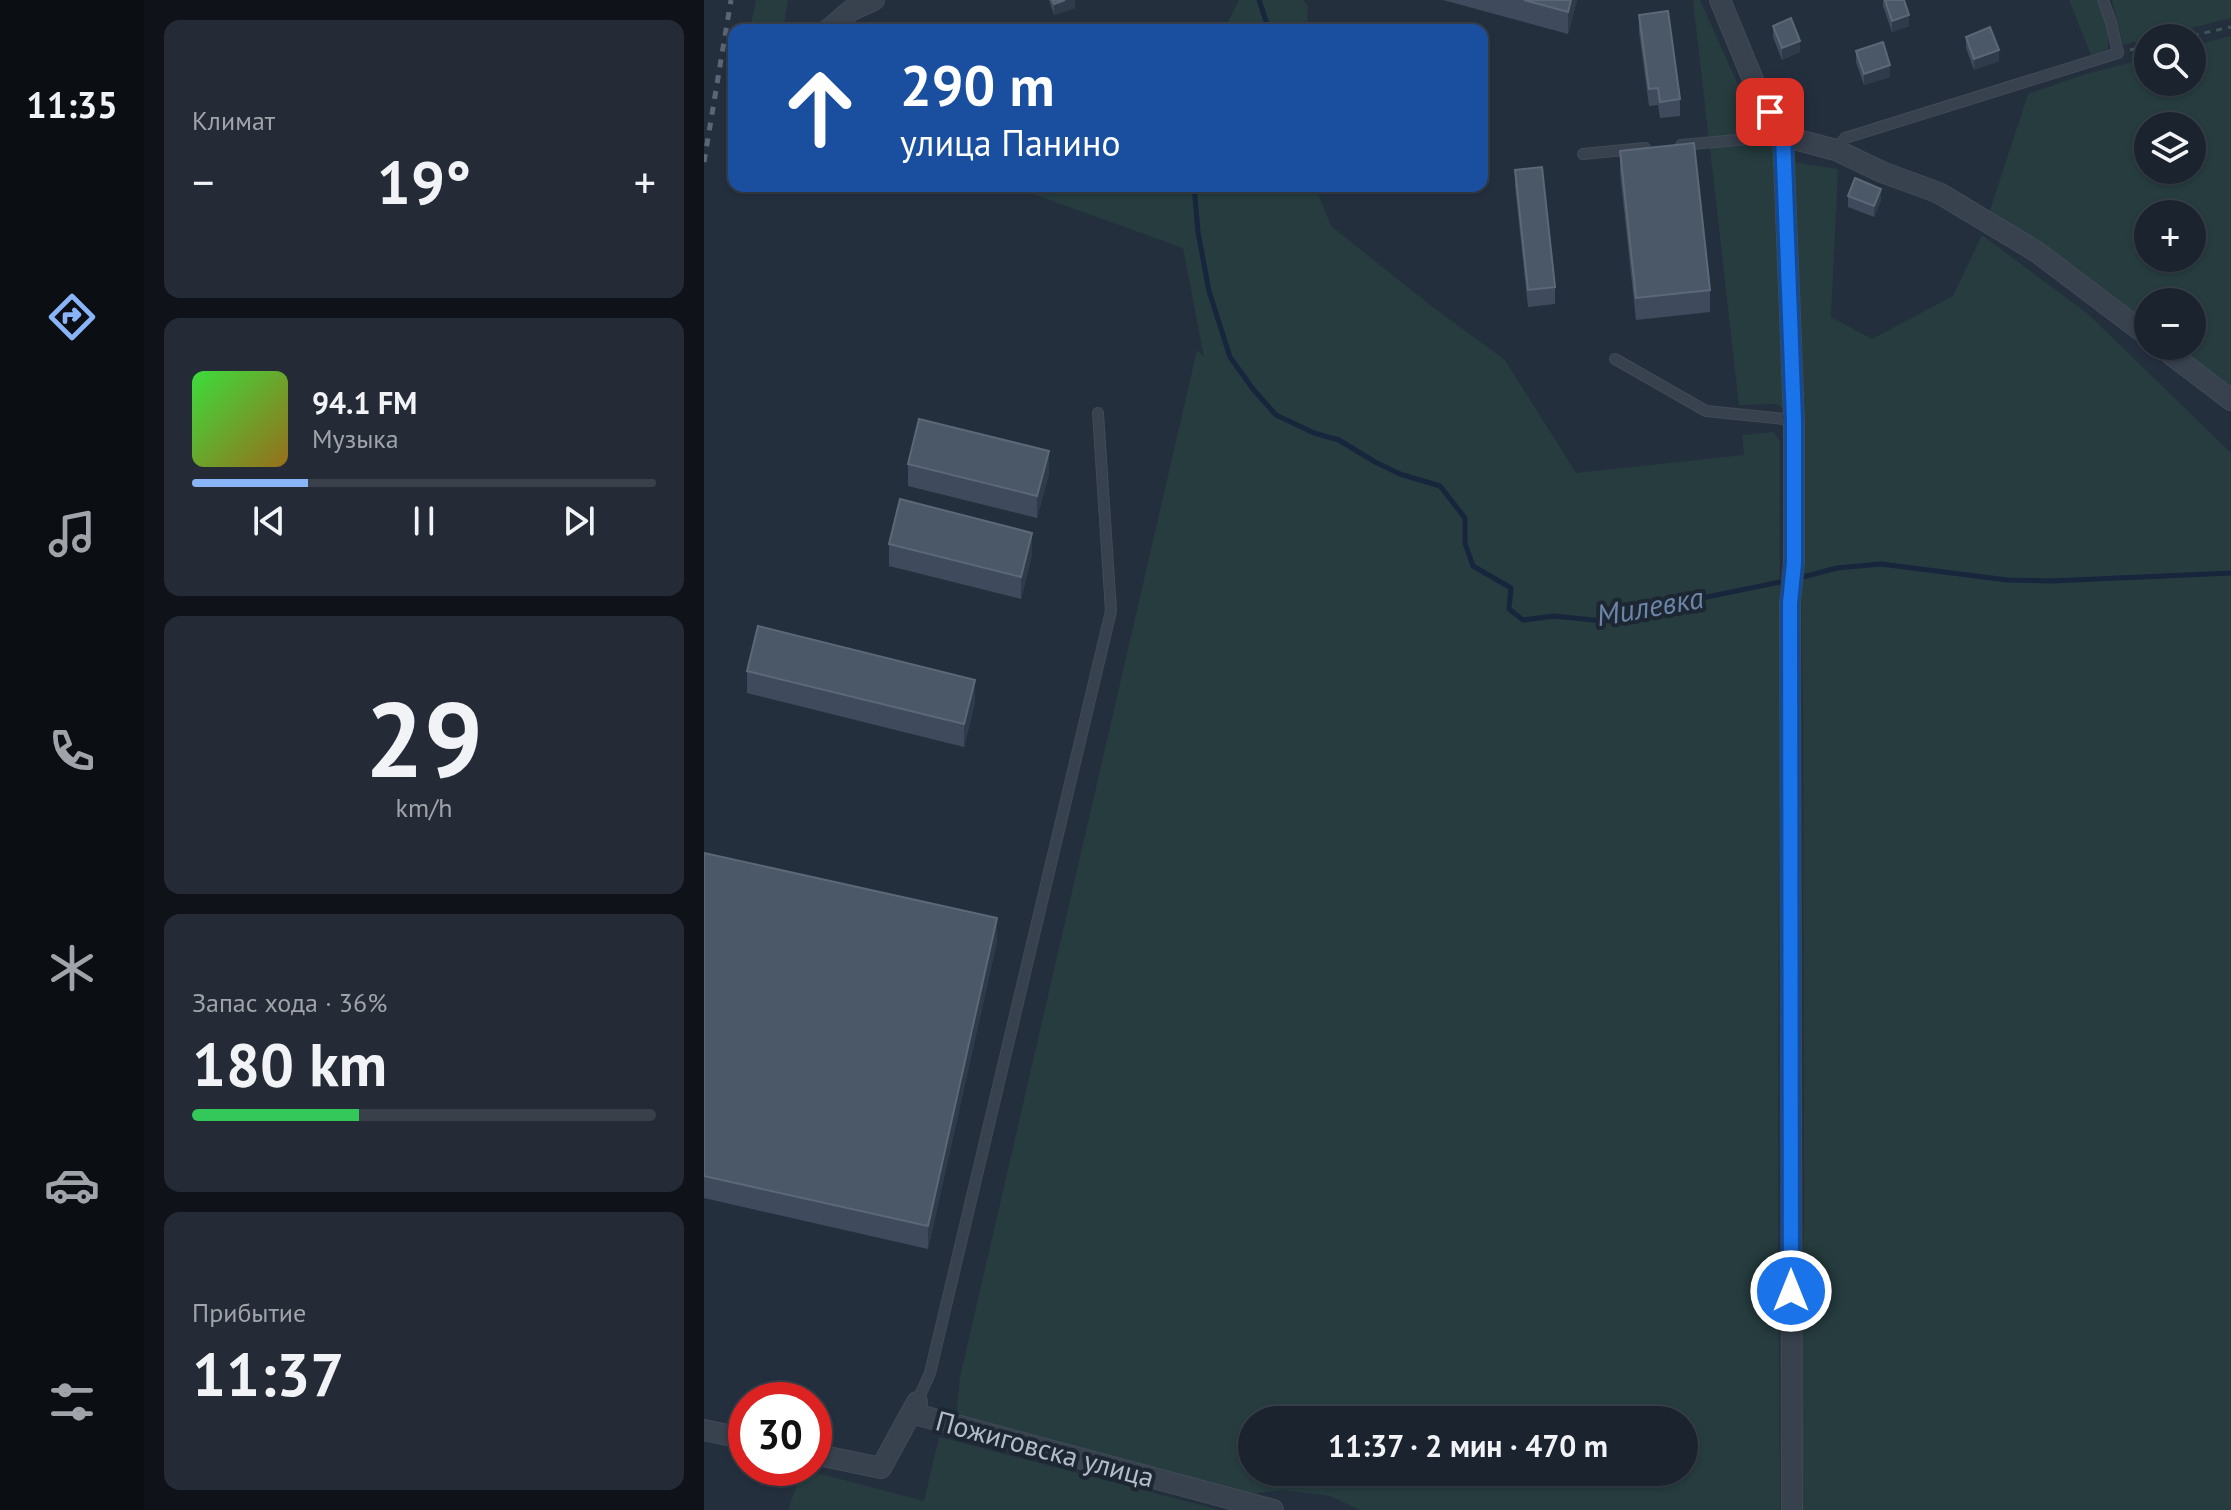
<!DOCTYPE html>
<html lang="ru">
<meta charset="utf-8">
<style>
body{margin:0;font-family:"PT Sans",sans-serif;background:#242b36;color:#f1f3f6;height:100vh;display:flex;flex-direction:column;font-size:30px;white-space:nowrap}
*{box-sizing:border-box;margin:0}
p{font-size:26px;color:#a0a4aa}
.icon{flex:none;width:44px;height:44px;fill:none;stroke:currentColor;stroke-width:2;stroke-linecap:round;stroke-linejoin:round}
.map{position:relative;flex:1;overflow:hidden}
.details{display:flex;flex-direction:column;gap:20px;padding:20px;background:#0f1319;width:560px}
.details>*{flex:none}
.banner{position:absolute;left:24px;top:24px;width:760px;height:168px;border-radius:16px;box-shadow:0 2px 6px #0004,0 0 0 2px #39404a;background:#1a4fa0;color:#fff;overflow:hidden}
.controls{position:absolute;left:1430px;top:24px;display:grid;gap:16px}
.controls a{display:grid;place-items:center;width:72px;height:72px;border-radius:50%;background:#1b232e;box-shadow:0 2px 6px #0004,0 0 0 2px #39404a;font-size:40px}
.speed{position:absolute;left:24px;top:1382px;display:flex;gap:16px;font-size:40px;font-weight:700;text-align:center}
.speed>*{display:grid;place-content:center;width:104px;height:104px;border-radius:50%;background:#1b232e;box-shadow:0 2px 6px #0004,0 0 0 2px #39404a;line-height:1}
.speed .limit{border:12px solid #d22;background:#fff;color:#111}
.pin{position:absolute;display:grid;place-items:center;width:68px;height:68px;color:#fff;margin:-34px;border-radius:16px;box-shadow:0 4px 12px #0006}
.me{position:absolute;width:88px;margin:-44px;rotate:0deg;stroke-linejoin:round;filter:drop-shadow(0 0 6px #0008)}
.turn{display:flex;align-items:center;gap:28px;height:168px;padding:0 40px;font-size:36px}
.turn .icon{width:104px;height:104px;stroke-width:2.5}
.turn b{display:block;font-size:56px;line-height:68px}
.big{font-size:60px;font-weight:700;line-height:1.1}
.details .tile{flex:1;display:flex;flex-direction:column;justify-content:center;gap:12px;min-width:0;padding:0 28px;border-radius:16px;background:#242b36}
.details .dial{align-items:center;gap:0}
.dial b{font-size:104px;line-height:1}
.song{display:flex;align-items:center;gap:24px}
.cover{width:96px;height:96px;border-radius:12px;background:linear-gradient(135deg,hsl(120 70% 55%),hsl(40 70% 35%))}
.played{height:8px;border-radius:4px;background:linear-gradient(90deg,#8ab4f8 25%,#39404a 25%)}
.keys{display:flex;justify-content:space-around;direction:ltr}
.heat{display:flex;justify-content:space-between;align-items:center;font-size:44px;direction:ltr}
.charge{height:12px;border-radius:6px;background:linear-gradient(90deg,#34c759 36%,#39404a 0)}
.trip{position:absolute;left:534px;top:1406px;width:460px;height:80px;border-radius:40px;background:#1b232e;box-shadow:0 2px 6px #0004,0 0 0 2px #39404a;font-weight:700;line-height:80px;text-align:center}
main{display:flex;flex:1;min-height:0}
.menu{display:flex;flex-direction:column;width:144px;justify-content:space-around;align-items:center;background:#0b0e12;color:#a0a4aa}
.menu .icon{width:56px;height:56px}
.menu .selected{color:#8ab4f8}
.menu b{font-size:36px;color:#f1f3f6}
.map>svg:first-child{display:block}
.green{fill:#263c3f;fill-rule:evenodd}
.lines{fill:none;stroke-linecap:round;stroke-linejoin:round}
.stream{stroke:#17263c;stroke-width:5}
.lane-casing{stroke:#414a57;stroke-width:12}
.street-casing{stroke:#414a57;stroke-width:22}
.path{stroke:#3f5557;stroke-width:3;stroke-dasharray:6 6;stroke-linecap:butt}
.lane{stroke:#38414e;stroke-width:10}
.street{stroke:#38414e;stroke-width:20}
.rail{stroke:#5a6575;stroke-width:5;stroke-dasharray:8 8;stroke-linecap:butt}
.wall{fill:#3f4b5c}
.shaded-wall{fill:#2f3b4b}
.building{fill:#4b5868;stroke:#5c6777;stroke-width:2}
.route-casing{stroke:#114b97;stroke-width:20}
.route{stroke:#1a73e8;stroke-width:14}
.labels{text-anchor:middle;stroke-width:8;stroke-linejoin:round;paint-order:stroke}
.street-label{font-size:28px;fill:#b4bcc9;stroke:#1d2633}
.water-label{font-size:30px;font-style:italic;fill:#6d86a8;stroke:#1d2633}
</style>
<main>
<nav class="menu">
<b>11:35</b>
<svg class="icon selected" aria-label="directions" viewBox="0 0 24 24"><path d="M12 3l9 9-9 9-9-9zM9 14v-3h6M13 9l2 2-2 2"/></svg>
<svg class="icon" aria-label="music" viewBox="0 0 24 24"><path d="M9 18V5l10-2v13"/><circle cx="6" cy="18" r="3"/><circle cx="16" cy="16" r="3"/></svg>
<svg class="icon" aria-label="phone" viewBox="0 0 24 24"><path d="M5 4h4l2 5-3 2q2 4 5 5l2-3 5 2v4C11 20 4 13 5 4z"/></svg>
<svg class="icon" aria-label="climate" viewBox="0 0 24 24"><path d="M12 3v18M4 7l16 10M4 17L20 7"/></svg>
<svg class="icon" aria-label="car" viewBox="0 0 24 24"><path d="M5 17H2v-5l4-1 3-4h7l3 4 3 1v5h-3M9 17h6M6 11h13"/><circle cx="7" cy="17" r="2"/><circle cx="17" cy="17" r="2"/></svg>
<svg class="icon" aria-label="filters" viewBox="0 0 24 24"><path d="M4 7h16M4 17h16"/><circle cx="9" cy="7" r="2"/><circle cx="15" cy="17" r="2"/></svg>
</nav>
<section class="details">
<div class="tile"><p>Климат</p>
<div class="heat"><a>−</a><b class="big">19°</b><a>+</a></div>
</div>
<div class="tile">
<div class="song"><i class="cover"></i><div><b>94.1 FM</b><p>Музыка</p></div></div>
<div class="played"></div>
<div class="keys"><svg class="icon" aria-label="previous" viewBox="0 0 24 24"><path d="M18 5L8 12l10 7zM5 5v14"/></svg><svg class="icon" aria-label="pause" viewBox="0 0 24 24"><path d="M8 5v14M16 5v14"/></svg><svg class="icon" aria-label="next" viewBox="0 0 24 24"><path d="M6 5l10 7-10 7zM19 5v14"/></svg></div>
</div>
<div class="tile dial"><b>29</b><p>km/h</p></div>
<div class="tile"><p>Запас хода · 36%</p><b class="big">180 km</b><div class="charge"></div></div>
<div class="tile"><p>Прибытие</p><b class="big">11:37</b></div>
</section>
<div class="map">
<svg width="1527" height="1510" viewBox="0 0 1527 1510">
<rect width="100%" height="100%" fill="#242f3e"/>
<path class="green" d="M52,0H84L79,30H46Z
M535,0H599L604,6L603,30H520Z
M989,0H996L1050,120L1087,162L1134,169L1127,317L1168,339L1249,296L1278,235L1384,314L1527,453V1510H1092L1090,1462L1100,1221L1099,705L1094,416L1072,404L1035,405Z
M1365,0H1395L1404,24V49L1387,55Z
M1408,0H1527V18L1419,45Z
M1527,36V391L1472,346H1488V302H1444V324L1329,237L1285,213L1324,94L1382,74L1444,58V82H1488V46ZM1444,126H1488V170H1444ZM1444,214H1488V258H1444Z
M317,186H611L627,226L726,305L801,360L872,473L1040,455L1038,435L1070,432L1076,442L1074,1215L1076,1510H656L626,1496L579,1490L538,1495L487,1482L372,1447L252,1418L256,1377L493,350L500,357L479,248L315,189ZM548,1420H980V1472H548Z
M235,1437L516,1510H84L98,1469L220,1501Z"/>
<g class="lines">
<path class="stream" d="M555,0L565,30
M490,186L494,232L505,291L526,357L549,389L572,415L610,433L635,440L671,462L696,474L736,486L761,518V543L769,566L807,588L805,609L819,620L850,616L899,621L949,608L1081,581
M1095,578L1133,568L1177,564L1303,580L1347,581L1527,573"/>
<g class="lane-casing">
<path id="lane" d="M977,145L1079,136
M1132,150L1141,138L1414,53L1407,22L1399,0
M879,154L941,148
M911,359L1002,411L1090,420
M213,1402L226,1373L407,611L394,413"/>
</g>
<g class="street-casing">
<path id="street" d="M1016,0L1052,87L1079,136L1090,420V563L1086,603L1088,1510
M124,30L146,11L170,0
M1079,136L1132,150L1178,172L1235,193L1333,252L1444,336
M1456,346L1527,400
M207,1413L569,1510
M0,1430L42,1439
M110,1454L177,1468L213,1402"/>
</g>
<path class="path" d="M1477,38L1527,27
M1426,50L1444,46"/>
<use href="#lane" class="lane"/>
<use href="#street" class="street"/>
<path class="rail" d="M0,162L27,0"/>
</g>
<path class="wall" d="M345,0H371V8L350,15Z
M739,0H873L864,34Z
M1179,0H1200L1205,26L1188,32L1179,6Z
M935,15L976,99V116L956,118L954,105L945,106L935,32Z
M1069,26L1096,52L1078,60L1069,37Z
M1262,37L1295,61L1270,70L1262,48Z
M1152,51L1186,77L1160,85L1152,62Z
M916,151L1006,290V312L932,320L916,173Z
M811,170L851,287V304L824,307L811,186Z
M1144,196L1177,200L1170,217L1144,207Z
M204,464L345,474L333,518L204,486Z
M185,544L328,555L317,599L185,566Z
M43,671L271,702L260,747L43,693Z
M0,853L293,941L224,1249L0,1198Z"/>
<path class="shaded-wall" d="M361,0H371V8L350,15V4Z
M867,0H873L864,34V12Z
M1205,15V26L1188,32V21Z
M1096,41V52L1078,60V48Z
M1295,50V61L1270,70V59Z
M1186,65V77L1160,85V74Z
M1177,189V200L1170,217V206Z
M345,451V474L333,518V496Z
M328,533V555L317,599V577Z
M271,680V702L260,747V724Z
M293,918V941L224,1249V1226Z"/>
<path class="building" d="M348,0H361L350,4Z
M820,0H867L864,12Z
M1181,0H1200L1205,15L1188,21Z
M964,11L976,99L956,102L954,88L945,89L935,15Z
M1087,18L1096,41L1078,48L1069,26Z
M1286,27L1295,50L1270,59L1262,37Z
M1179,42L1186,65L1160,74L1152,51Z
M990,143L1006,290L932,298L916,151Z
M838,167L851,287L824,290L811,170Z
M1151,178L1177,189L1170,206L1144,196Z
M215,419L345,451L333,496L204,464Z
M196,499L328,533L317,577L185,544Z
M54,626L271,680L260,724L43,671Z
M0,853L293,918L224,1226L0,1176Z"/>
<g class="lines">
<g class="route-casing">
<path id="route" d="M1066,112L1079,136L1090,420V563L1086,603L1087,1291"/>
</g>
<use href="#route" class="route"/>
</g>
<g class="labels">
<g class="street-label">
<text transform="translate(341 1449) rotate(15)" y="10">Пожиговска улица</text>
</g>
<g class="water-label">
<text transform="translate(946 607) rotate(-10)" y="10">Милевка</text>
</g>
</g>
</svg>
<div class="controls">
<a><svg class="icon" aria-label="search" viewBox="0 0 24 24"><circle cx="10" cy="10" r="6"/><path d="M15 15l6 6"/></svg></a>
<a><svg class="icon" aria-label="layers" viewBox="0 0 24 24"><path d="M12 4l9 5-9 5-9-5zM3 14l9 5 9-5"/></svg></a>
<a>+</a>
<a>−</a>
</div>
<div class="speed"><div class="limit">30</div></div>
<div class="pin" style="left:1066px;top:112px;background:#d93025"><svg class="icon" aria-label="arrive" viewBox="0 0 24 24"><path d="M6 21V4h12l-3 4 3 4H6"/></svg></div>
<svg class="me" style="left:1087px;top:1291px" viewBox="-20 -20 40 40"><circle r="17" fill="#1a73e8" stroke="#fff" stroke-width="3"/><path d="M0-11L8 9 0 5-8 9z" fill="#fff"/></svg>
<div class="trip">11:37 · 2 мин · 470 m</div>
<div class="banner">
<div class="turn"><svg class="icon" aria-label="ahead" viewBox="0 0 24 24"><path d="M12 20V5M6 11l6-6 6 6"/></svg><div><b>290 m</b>улица Панино</div></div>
</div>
</div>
</main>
